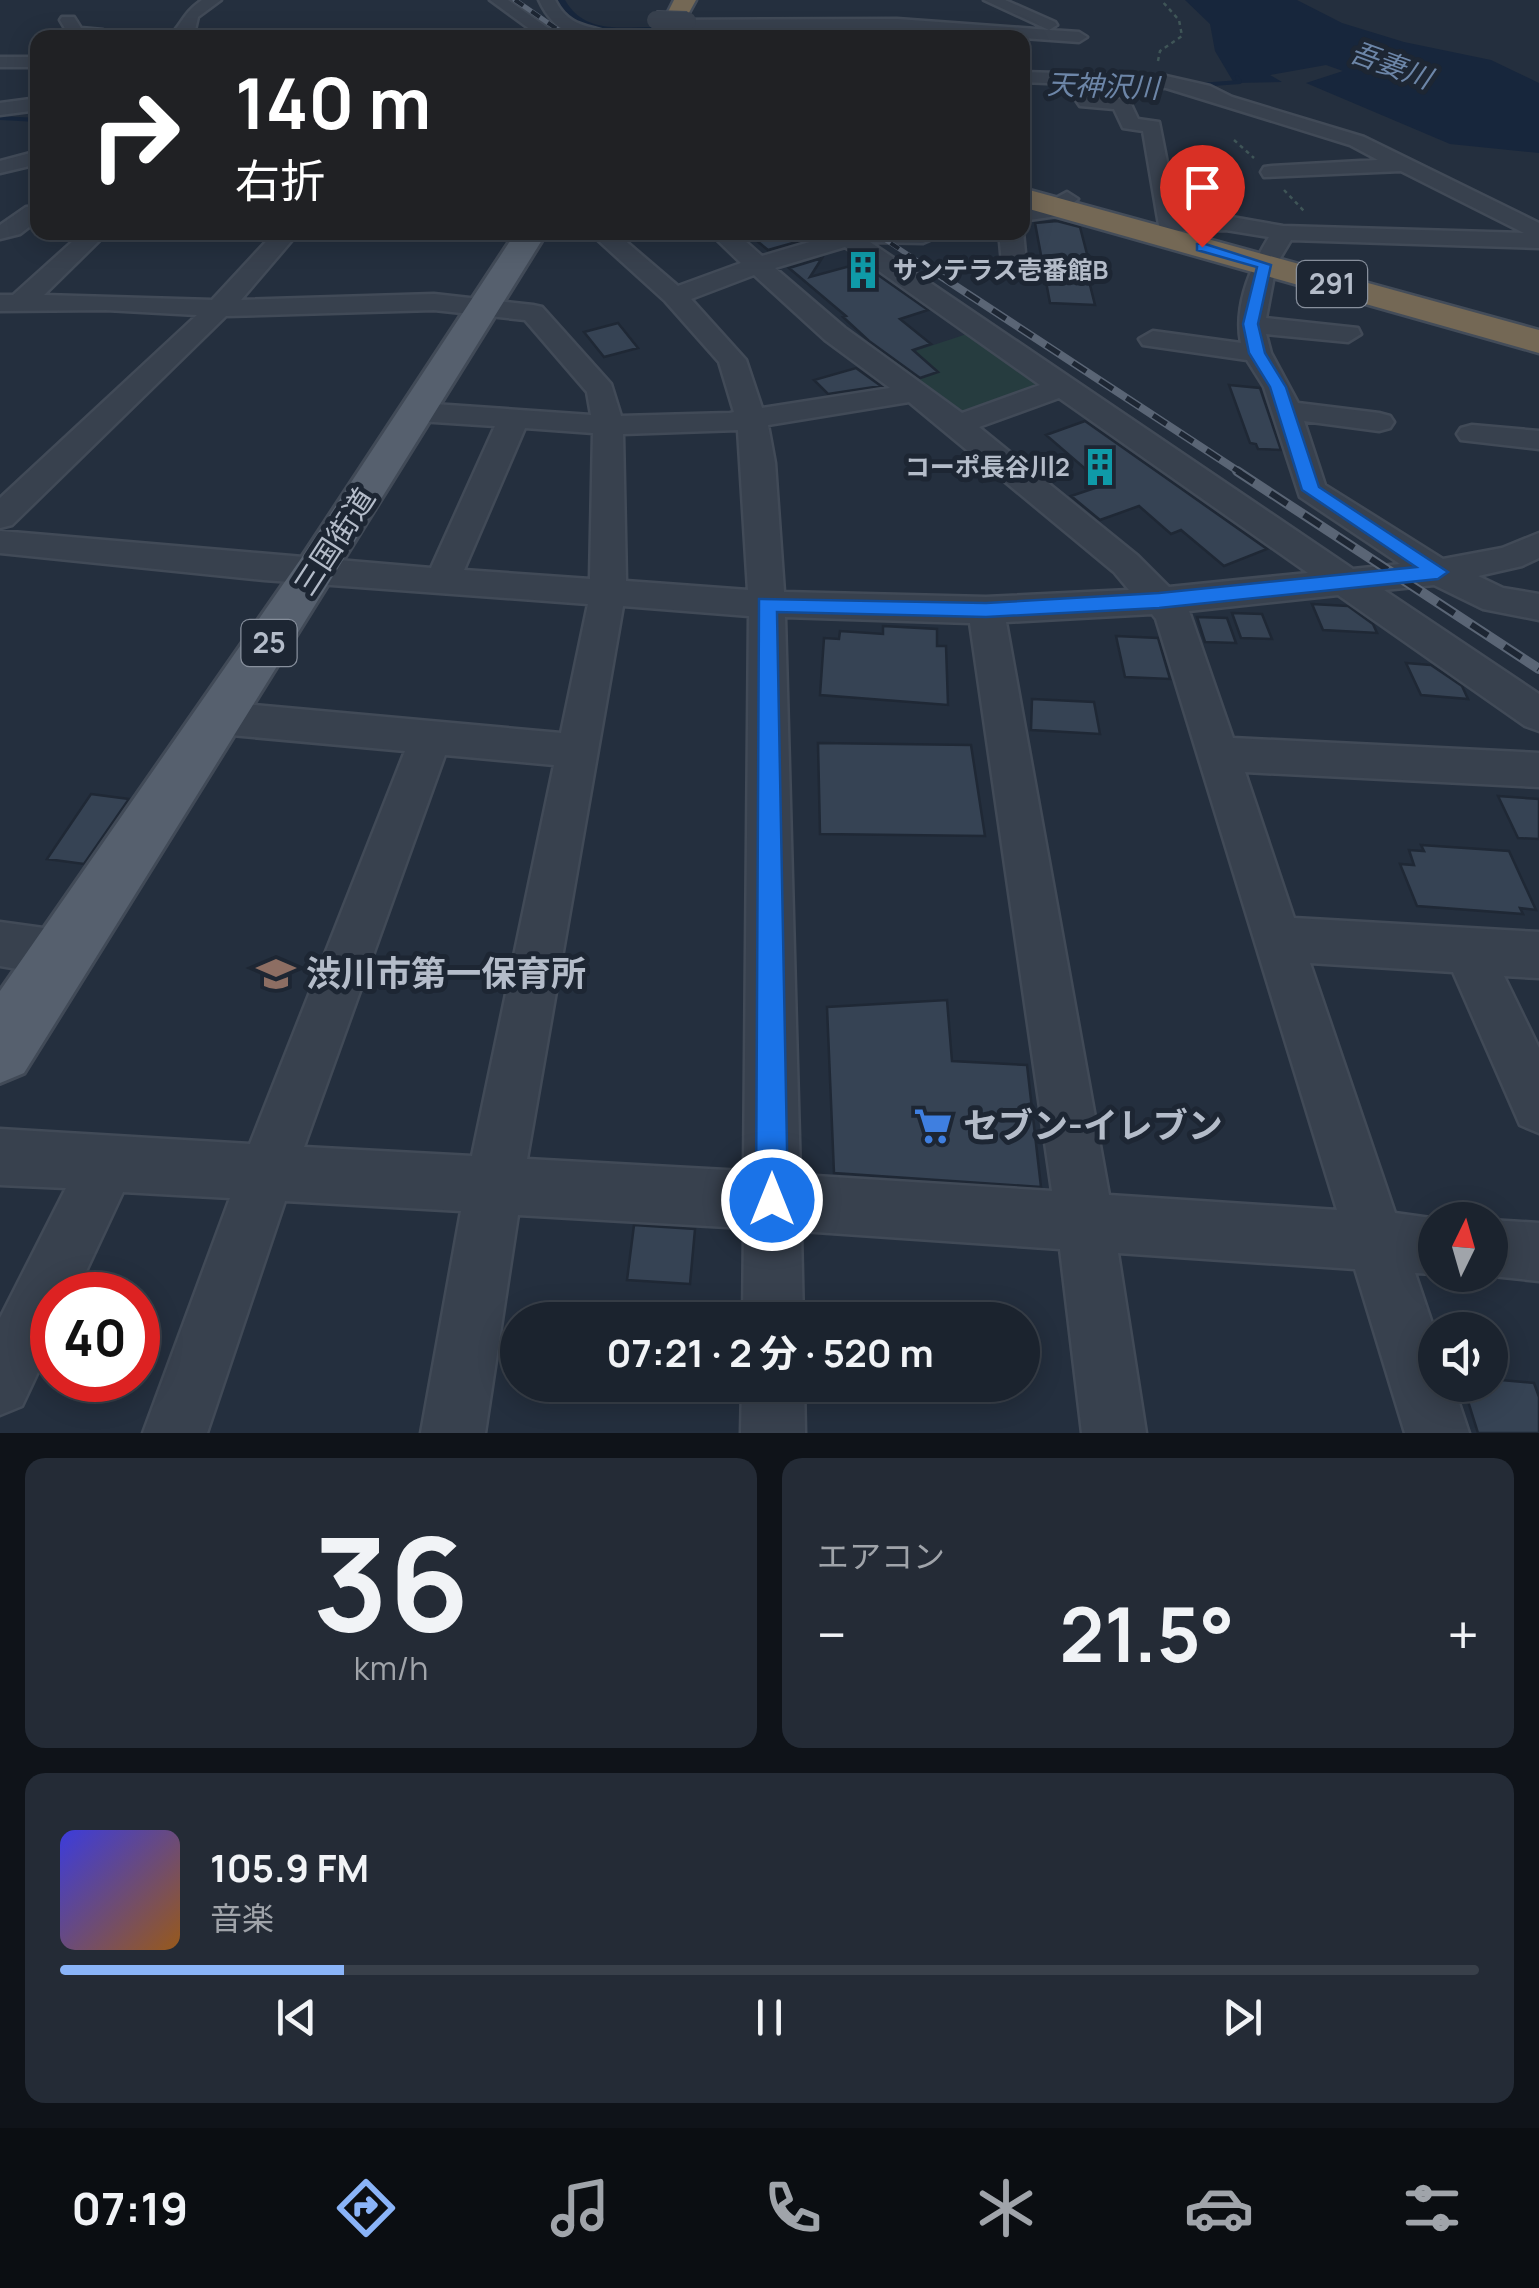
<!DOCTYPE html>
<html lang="ja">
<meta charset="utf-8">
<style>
body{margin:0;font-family:Manrope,"Noto Sans JP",sans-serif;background:#242b36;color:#f1f3f6;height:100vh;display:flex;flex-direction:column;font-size:38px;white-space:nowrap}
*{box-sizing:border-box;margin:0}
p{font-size:32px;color:#a0a4aa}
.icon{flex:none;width:55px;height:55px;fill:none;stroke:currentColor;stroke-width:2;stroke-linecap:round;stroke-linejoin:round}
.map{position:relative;height:1433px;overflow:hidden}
.drawer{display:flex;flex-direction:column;gap:25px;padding:25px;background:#0f1319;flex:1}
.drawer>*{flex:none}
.guide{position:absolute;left:30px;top:30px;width:1000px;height:210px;border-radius:20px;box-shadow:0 5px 25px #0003,0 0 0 2px #39404a;background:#202124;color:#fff;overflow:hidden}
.needle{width:65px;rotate:5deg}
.controls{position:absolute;left:1418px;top:1202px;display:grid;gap:20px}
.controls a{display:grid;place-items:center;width:90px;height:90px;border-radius:50%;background:#1b232e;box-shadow:0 5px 25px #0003,0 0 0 2px #39404a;font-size:50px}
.speed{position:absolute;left:30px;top:1272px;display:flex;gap:20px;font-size:50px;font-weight:700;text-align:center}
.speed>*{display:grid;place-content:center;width:130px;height:130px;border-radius:50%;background:#1b232e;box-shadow:0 5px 25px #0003,0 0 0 2px #39404a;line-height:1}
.speed .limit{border:15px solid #d22;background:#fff;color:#111}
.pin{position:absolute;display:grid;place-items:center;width:85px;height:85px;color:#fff;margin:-102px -42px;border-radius:50% 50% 50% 0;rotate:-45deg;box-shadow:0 0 10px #0007}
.pin .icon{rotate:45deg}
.me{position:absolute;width:110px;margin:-55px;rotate:0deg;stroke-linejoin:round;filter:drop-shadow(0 0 8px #0008)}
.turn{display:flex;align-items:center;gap:35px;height:210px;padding:0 40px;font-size:45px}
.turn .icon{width:130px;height:130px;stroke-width:2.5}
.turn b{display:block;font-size:70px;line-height:85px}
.big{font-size:75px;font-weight:700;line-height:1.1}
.drawer .widget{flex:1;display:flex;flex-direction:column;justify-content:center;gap:15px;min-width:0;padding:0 35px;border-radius:20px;background:#242b36}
.drawer .dial{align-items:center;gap:0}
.dial b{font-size:130px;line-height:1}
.song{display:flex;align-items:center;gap:30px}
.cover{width:120px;height:120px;border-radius:15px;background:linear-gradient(135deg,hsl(240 70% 55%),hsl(30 70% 35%))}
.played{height:10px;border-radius:5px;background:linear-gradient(90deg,#8ab4f8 20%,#39404a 20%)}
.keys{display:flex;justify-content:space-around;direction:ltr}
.heat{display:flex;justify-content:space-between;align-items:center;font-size:55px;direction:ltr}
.drawer .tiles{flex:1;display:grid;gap:25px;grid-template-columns:1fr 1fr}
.widget:last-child{grid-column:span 2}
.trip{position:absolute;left:500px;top:1302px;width:540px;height:100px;border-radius:50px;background:#1b232e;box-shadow:0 5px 25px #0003,0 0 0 2px #39404a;font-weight:700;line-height:100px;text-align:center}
.dock{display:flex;height:160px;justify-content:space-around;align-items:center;background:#0b0e12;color:#a0a4aa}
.dock .icon{width:70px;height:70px}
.dock .selected{color:#8ab4f8}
.dock b{font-size:45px;color:#f1f3f6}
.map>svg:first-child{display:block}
.green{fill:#263c3f}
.water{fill:#17263c}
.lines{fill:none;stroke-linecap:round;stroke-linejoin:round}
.stream{stroke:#17263c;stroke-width:4}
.canal{fill:#17263c;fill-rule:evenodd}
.building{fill:#364354;stroke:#1f2835;stroke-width:2.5}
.minor-casing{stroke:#414a57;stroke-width:5}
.major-casing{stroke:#414a57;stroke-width:6}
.highway-casing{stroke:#434c59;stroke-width:5}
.path{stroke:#3f5557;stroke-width:2.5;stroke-dasharray:4 4;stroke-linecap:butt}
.minor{fill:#38414e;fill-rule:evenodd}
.major{fill:#56606e;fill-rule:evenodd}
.highway{fill:#746855;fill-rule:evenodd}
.rail-far2-casing{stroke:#5a6575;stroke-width:5}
.rail-far1-casing{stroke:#5a6575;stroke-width:8}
.rail-casing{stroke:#5a6575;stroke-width:10}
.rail-far2{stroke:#1d2633;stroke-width:4;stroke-dasharray:10;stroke-linecap:butt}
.rail-far1{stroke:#1d2633;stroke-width:5;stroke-dasharray:16;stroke-linecap:butt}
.rail{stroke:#1d2633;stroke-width:6;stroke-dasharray:20;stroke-linecap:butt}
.minor-bridge-casing{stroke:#414a57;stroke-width:20;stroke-linecap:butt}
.minor-bridge{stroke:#38414e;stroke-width:18}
.route{fill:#1a73e8;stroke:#114b97;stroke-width:2.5}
.labels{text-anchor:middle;stroke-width:10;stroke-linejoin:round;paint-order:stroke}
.far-poi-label{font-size:25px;font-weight:bold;fill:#b4bcc9;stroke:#1d2633;text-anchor:start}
.far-water-label{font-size:28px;font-style:italic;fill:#6d86a8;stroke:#1d2633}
.shield{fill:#1d2633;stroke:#878f9c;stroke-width:2.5}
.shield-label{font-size:28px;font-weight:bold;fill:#b4bcc9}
.street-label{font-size:30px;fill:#b4bcc9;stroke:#1d2633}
.near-poi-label{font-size:35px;font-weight:bold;fill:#b4bcc9;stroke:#1d2633;text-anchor:start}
</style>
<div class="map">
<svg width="1539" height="1433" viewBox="0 0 1539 1433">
<rect width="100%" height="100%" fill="#242f3e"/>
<path class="green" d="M976,331L1052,383L956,415L888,360Z"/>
<path class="water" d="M1185,0H1297L1342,23L1404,42L1491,60L1539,83V153L1450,144L1306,83L1343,71L1326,65L1270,75L1282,82L1234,83L1215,51L1210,24Z"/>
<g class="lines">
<path class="stream" d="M1022,83L1045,82
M1199,85L1240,82L1237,77
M0,118L38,120"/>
<path class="canal" d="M553,0H565C584,34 621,27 655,27L661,31C642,42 593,38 573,25C563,19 559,10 553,0Z
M673,28L895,34L901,38L669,35V29Z"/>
</g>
<path class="building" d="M1057,221L1080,227L1094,281H1089L1095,305L1050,303L1035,223Z
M746,232H824L825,234L768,250Z
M822,258L810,277L861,263L928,310L900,319L931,344L913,350L938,372L920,378L869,341L843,317L846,316L789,268Z
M618,323L638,348L604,357L584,332Z
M856,368L881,386L828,394L814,380Z
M1229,385L1260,388L1281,450L1258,449L1256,444L1250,443Z
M1085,421L1169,480L1267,549L1224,566L1181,530L1171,534L1139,506L1100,520L1071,496L1104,485L1046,435Z
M1312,604L1348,606L1373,624L1377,633L1323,630Z
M1232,613L1262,614L1272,639L1241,638Z
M1197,617L1227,618L1236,643L1205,642Z
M883,626L937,629V646H946L948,705L820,695L824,638L839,639L840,631L883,634Z
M1116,636L1158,638L1170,679L1125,677Z
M1406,663L1431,665L1462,686L1468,699L1421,695Z
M1032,699L1094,702L1100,734L1031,730Z
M818,743L971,745L985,836L820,834Z
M91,794L129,799L84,864L47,859Z
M1498,796L1539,799V839L1518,838Z
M1421,845L1509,851L1536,910L1520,908L1523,914L1417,906L1400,864L1414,865L1409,850L1424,851Z
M947,1000L952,1061L1027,1065L1041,1187L834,1173L827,1007Z
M634,1225L695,1229L690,1284L627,1280Z
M1490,1379L1534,1383L1539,1397V1433H1478L1463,1385H1490Z"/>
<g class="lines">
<g class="minor-casing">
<path id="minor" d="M202,0H221L198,17L195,30L187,38H168C183,23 183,13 202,0Z
M490,0H508L562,38H542Z
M539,0H555C571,32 595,23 620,38C583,38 556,38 539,0Z
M984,0H1005L1055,22L1057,25L1049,30L1079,32L1087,37L1079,42L897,29L880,30L878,38H861L864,30H669L661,25L669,20L897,19L1049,30Z
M62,17H74L81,28L103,30L106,38L70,37L60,20Z
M0,57H38V67H0Z
M1022,72L1166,76L1210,86L1232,97L1364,137L1539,223V248L1291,240L1276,265L1266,318L1358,328L1361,334L1348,342L1266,334L1271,353L1298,403L1379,413L1390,416L1394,422L1390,428L1379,431L1304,421L1325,485L1443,559L1502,548L1539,533V558L1522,566L1478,576L1503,588L1539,594V620L1483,609L1434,585L1384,590L1539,694V731L1525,726L1338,595L1189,611L1233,738L1539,753V787L1245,772L1294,918L1539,932V978L1504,976L1539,1048V1133L1520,1125L1453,972L1310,963L1395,1213L1445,1220H1435V1274L1415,1273L1435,1332V1385H1453L1469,1433H1405L1355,1269L1118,1253L1146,1433H1082L1060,1249L801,1231L803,1320H743L744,1228L518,1215L485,1433H421L461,1211L285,1201L207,1433H143L230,1198L123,1192L75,1295H52V1342L22,1406L0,1415V1318L66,1188L0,1185V1129L250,1144L405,751L220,734L206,729L200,718L206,707L220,702L561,733L588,604L264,580L0,553V531L431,568L495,426L419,421L409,418L404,412L409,406L419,403L591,415L587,392L525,320L434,310L226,316L12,525L0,528V498L197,315L106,310L0,311V295H13L83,232H108L44,295L212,300L275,232H299L241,300L434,294L533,305L542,307L611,384L621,416L730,413L734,412L719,362L665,301L589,232H615L678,286L741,263L709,232H735L762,256L830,236L828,232H948L923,243L870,242L1353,569L1400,564L1300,497L1264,387L1247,360L1143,345L1139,339L1153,331L1241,343C1234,306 1250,268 1269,237L1226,230L1160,231L1143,131L1123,128L1114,109L1080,106L1071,93L1080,87L1093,97L1129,100L1138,119L1159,122L1178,218L1226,216L1283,226L1524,233L1401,171L1264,177L1261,172L1264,167L1272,166L1378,160L1350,145L1166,88L1022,82ZM845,247L1040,385L962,413L845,328L775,268ZM754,275L825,340L890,388L762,408L746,360L691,299ZM1059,398L1308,573L1169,587L1138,556L979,427ZM909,402L1114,572L1129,590L986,597L784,592L775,463L768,425ZM525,428L593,433L590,579L464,570ZM738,430L748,590L626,581L623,434ZM623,606L749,616L744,1171L527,1159ZM1152,614L1156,619L1337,1210L1109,1195L1006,622ZM785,617L970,623L1052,1191L800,1175ZM445,755L554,765L472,1156L304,1147Z
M38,98V110L0,115V103Z
M38,151V164L0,173V161Z
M1067,192L1078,199L1057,216L1022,221V207L1043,205Z
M38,206V220L20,234L0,239V225L26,207Z
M999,232H1023L1026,263L1023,268L1014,270L1002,263Z
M1472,425L1539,431V449L1461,440L1457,434L1461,428Z
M0,922L65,931L82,938L89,954L82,970L65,977L0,966Z
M1490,1220L1539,1223V1281L1483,1275H1490Z
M742,1385H804L805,1433H741Z"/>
</g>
<g class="major-casing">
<path id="major" d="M516,232H547L24,1073L0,1083V991L300,560Z"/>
</g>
<g class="highway-casing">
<path id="highway" d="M674,0H696L675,38H655Z
M1022,188L1539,330V353L1022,207Z"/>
</g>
<path class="path" d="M1158,61L1160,51L1182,36L1179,20L1161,0
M1234,140L1254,158
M1284,190L1304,211"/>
<use href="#minor" class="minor"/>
<use href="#major" class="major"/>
<use href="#highway" class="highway"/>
<g class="rail-far2-casing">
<path id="rail-far2" d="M515,0L570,38
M874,232L943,278"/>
</g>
<g class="rail-far1-casing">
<path id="rail-far1" d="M939,275L1241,473"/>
</g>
<g class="rail-casing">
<path id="rail" d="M1237,471L1539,669"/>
</g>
<use href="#rail-far2" class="rail-far2"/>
<use href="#rail-far1" class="rail-far1"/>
<use href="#rail" class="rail"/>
<g class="minor-bridge-casing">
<path id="minor-bridge" d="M656,20L687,21"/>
</g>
<use href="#minor-bridge" class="minor-bridge"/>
</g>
<path class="route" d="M1202,243L1271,265L1258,324L1265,353L1286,387L1319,487L1448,572L1438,579L1159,608L986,617L777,612L788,1200L783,1212L772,1217L761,1212L756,1200L759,599L986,603L1159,593L1416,567L1302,490L1270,387L1249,353L1243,324L1257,267L1197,250V244Z"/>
<defs>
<g id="building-bare" transform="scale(3)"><path d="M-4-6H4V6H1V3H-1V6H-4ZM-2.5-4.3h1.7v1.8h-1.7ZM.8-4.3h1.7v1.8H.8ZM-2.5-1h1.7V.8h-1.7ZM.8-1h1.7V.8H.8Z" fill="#0f9aa8" stroke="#1d2633" stroke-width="2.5" paint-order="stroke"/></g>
<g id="school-bare" transform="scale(3)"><path d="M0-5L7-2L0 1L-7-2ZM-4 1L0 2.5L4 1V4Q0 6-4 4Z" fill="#8d6e63" stroke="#1d2633" stroke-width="2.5" paint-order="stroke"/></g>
<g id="supermarket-bare" transform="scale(3)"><path d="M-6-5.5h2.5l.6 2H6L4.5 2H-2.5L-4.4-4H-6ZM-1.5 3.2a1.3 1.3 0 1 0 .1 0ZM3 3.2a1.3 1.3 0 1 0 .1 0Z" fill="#3f7fe0" stroke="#1d2633" stroke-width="2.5" paint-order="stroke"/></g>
</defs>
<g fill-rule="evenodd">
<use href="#building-bare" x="863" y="270"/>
<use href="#building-bare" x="1100" y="467"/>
<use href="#school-bare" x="276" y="974"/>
<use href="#supermarket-bare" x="933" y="1126"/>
</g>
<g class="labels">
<g class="far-poi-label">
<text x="893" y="279">サンテラス壱番館B</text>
<text x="1070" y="476" text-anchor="end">コーポ長谷川2</text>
</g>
<g class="far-water-label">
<text transform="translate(1391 65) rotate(20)" y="10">吾妻川</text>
<text transform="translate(1103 86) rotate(2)" y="10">天神沢川</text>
</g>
<g class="shield">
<rect x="1297" y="261" width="70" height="46" rx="8"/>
<rect x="241.5" y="620" width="55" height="46" rx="8"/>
</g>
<g class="shield-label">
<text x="1332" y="294">291</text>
<text x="269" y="653">25</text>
</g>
<g class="street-label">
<text transform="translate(335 542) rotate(-57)" y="10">三国街道</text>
</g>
<g class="near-poi-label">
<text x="306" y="986">渋川市第一保育所</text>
<text x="963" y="1138">セブン-イレブン</text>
</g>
</g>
</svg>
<div class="controls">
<a><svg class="needle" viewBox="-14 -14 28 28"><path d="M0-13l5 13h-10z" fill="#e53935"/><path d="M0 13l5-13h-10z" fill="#a0a4aa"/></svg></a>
<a><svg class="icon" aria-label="sound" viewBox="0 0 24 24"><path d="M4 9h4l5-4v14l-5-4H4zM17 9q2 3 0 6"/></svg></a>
</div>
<div class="speed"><div class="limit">40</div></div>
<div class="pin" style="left:1202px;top:247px;background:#d93025"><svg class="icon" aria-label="arrive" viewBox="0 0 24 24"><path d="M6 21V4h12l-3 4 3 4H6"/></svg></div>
<svg class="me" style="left:772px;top:1200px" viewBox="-20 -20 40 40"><circle r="17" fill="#1a73e8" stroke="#fff" stroke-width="3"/><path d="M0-11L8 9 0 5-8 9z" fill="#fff"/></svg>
<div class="trip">07:21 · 2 分 · 520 m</div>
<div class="guide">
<div class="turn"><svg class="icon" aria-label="right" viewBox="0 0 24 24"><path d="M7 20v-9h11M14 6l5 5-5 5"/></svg><div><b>140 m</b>右折</div></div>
</div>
</div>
<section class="drawer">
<div class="tiles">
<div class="widget dial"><b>36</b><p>km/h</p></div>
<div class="widget"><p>エアコン</p>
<div class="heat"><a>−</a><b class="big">21.5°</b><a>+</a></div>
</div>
<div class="widget">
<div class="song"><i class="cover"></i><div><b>105.9 FM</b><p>音楽</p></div></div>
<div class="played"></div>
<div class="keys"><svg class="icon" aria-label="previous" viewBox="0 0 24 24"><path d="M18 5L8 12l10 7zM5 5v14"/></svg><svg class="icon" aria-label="pause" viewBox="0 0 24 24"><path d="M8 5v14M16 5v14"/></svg><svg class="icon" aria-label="next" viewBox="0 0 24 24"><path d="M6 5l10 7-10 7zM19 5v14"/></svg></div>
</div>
</div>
</section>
<nav class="dock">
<b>07:19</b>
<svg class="icon selected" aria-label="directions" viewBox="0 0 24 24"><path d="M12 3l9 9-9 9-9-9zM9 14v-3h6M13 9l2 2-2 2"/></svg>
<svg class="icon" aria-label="music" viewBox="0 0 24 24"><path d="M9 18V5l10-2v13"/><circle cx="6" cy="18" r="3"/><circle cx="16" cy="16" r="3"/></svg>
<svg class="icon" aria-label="phone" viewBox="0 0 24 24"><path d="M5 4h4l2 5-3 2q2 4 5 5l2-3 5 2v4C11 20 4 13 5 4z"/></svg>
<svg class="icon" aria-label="climate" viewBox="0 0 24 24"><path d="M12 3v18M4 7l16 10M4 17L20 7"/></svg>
<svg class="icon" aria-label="car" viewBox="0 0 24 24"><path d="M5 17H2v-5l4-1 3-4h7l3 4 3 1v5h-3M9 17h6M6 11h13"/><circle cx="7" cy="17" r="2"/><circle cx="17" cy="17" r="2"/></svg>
<svg class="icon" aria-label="filters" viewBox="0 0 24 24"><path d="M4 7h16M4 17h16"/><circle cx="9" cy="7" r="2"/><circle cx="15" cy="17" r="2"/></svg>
</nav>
